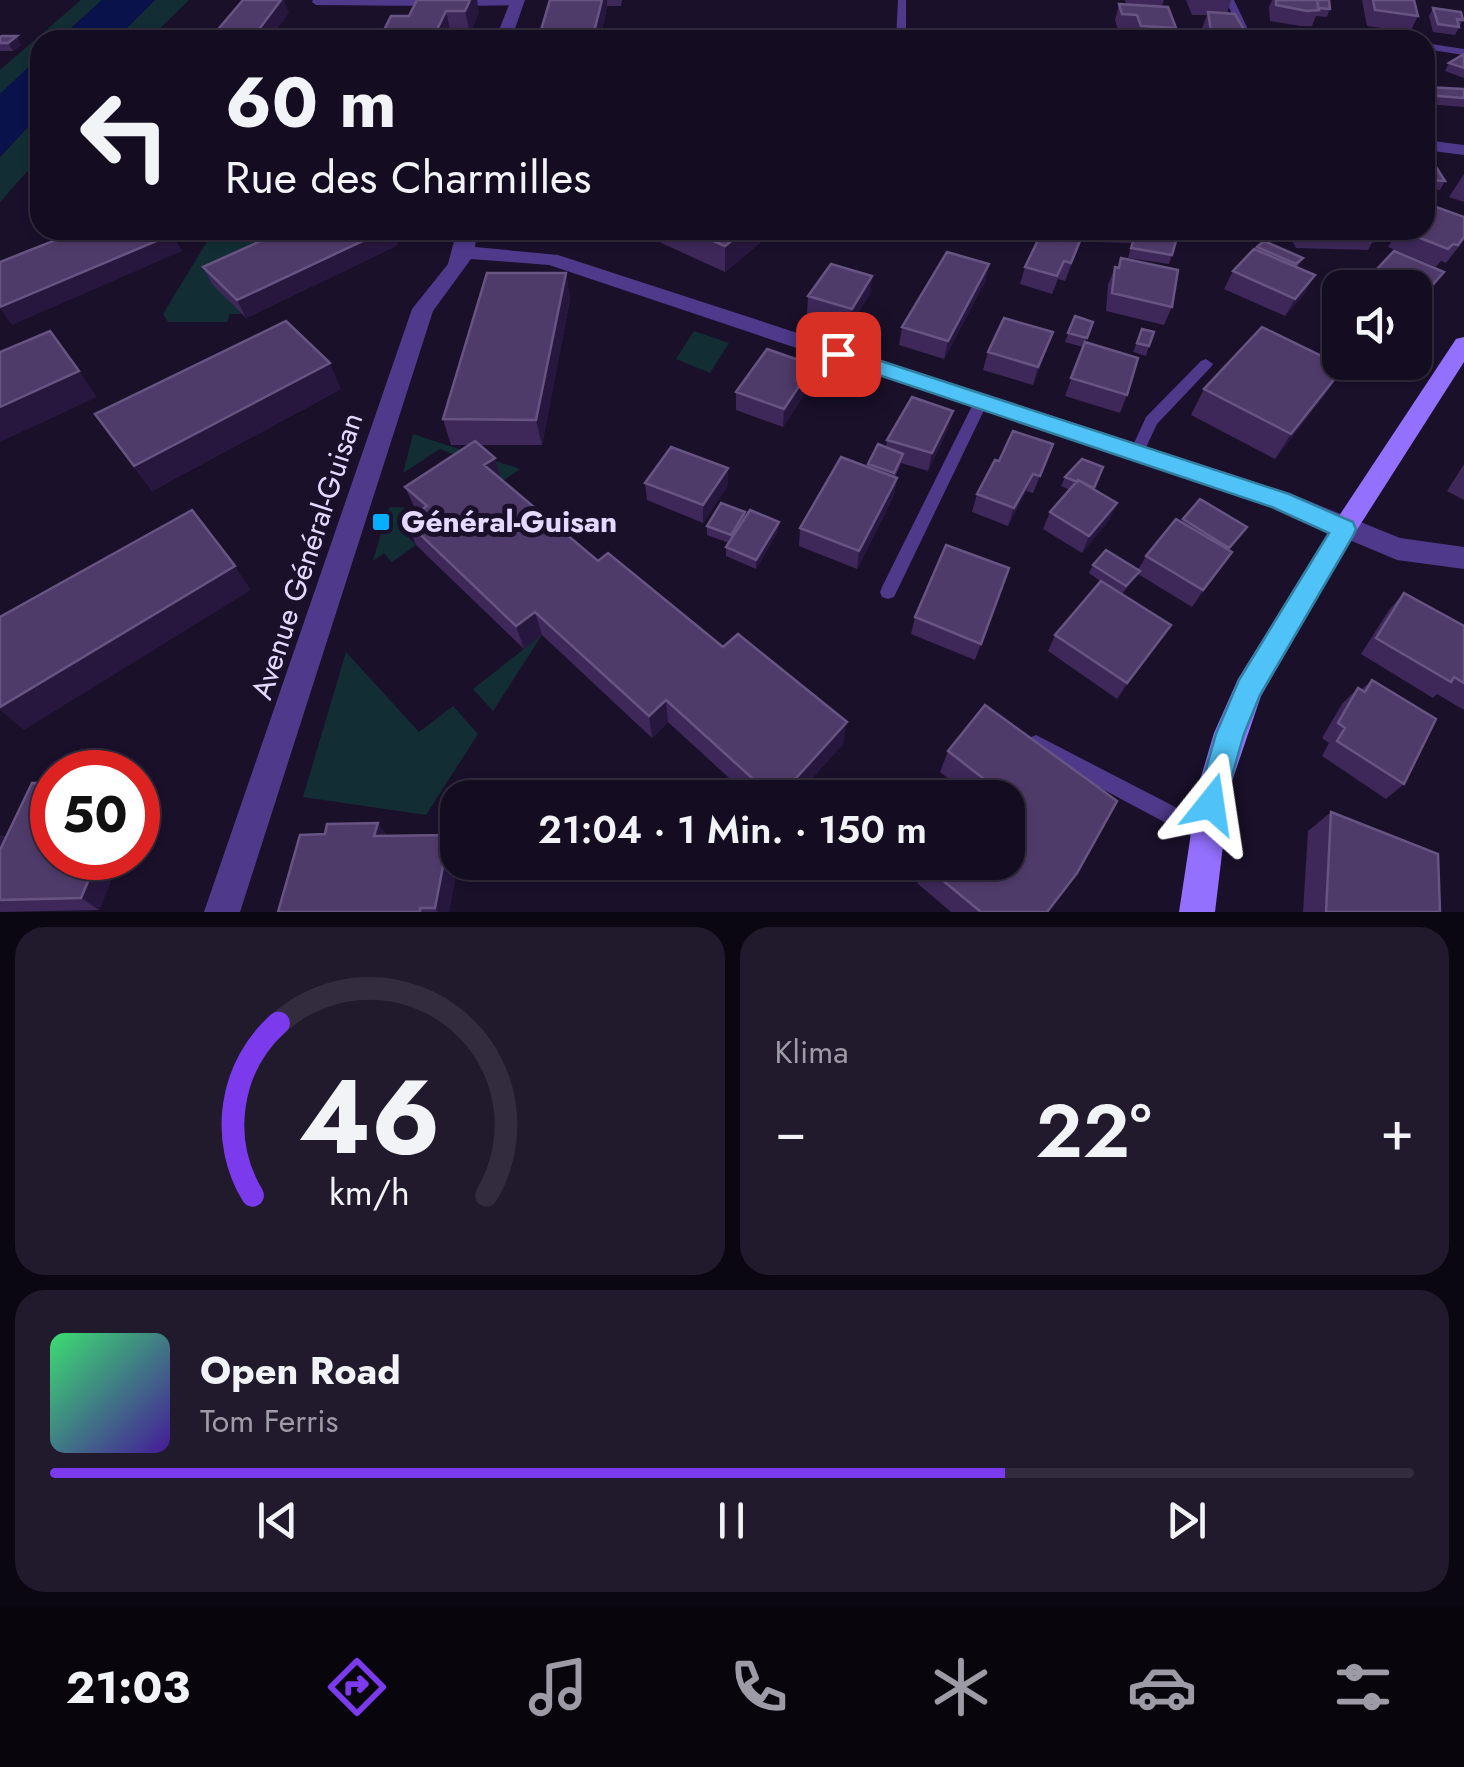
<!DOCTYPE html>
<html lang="de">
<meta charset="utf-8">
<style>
body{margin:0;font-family:Jost,sans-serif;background:#211a2d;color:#f1f3f6;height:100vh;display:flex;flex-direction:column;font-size:38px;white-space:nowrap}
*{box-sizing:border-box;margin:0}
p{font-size:32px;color:#9d9ba5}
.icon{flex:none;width:55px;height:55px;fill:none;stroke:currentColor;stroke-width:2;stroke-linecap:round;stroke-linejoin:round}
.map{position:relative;height:912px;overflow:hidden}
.side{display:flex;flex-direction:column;gap:15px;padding:15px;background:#0b0712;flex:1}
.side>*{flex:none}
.hud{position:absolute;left:30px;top:30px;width:1405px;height:210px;border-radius:30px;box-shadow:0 2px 8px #0004,0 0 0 2px #332c3e;background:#140c20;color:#f1f3f6;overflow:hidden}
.buttons{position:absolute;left:1322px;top:270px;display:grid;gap:20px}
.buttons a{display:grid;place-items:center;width:110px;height:110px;border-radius:20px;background:#140c20;box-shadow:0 2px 8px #0004,0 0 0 2px #332c3e;font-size:50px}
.speed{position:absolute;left:30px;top:750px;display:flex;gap:20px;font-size:50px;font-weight:700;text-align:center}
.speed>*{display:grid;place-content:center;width:130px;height:130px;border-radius:50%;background:#140c20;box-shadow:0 2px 8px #0004,0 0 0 2px #332c3e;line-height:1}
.speed .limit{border:15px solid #d22;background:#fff;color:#111}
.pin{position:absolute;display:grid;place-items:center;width:85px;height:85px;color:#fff;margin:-42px;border-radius:20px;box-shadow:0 5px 15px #0006}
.me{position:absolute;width:110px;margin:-55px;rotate:15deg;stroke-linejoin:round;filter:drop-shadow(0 0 8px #0008)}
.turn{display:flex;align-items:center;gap:35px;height:210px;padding:0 30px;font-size:45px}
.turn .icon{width:130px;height:130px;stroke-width:2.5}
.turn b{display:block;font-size:70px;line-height:85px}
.big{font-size:75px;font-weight:600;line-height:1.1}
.side .widget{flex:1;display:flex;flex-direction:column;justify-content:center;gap:15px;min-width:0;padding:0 35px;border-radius:30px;background:#211a2d}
.side .dial{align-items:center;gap:0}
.dial svg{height:260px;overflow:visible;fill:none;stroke:#332c3e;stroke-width:7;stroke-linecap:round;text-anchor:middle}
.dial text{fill:#f1f3f6;stroke:none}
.song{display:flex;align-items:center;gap:30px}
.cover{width:120px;height:120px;border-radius:15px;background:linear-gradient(135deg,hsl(140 70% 55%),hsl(260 70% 35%))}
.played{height:10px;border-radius:5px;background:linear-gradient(90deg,#7c3aed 70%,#332c3e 70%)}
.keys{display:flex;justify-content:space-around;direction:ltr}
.heat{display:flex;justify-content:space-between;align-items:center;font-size:55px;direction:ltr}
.side .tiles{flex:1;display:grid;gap:15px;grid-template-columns:1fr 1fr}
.widget:last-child{grid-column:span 2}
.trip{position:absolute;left:440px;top:780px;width:585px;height:100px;border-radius:30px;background:#140c20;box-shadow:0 2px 8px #0004,0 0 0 2px #332c3e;font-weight:600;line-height:100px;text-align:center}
.menu{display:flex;height:160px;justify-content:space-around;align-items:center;background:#08050d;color:#9d9ba5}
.menu .icon{width:70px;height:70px}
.menu .current{color:#7c3aed}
.menu b{font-size:45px;color:#f1f3f6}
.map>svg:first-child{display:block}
.green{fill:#122e34}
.water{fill:#09124a}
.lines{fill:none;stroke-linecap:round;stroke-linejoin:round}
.service{fill:#4f398b;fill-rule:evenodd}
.minor{fill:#4f398b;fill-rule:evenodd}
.secondary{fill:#9470ff;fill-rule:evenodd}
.wall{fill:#3d2859}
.shaded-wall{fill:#27173e}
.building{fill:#4f3b6a;stroke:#675482;stroke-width:2.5}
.route{fill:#4fc3f7;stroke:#337fa1;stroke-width:2.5}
.poi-dot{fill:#05aeff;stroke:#1a102a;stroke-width:4}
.labels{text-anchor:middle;stroke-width:10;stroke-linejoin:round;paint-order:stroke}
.poi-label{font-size:30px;font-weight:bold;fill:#e6d9ff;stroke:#1a102a;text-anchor:start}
.street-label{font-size:30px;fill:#e6d9ff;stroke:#1a102a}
</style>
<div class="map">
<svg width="1464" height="912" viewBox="0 0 1464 912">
<rect width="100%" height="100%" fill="#1a102a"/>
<path class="green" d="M81,0H102L58,40H40V57L0,94V70Z
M155,0H189L148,40H115Z
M40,114V157L0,202V157Z
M214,230H331L213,284L242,314H230L227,322H168L163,314Z
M694,331L729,343L710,373L676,359Z
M413,434L520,469L501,482L482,466L440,449L403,473Z
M390,507L411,508L420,517L402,531L416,545L392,562L384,553L373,561L384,523H389L390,515H386Z
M542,635L493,711L473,689Z
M346,652L419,732L453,706L478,734L426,815L303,797Z"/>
<path class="water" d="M102,0H155L115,40H58Z
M40,56V114L0,157V94Z"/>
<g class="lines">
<path class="service" d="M313,0H433L437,3L433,6L316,5L312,2Z
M517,0L520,1V5L461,6L457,3L461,0Z
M898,0H906V40H896Z
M1226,0H1234L1253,40H1243Z
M1338,31L1382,37L1387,40H1362L1335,36V32Z
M1425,43L1464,49V55L1425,49Z
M1206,359L1213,364L1211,367L1157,424L1142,456H1132L1130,452L1146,417L1201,361Z
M981,397L988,402L894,597L888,599L882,597L880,592L882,587L974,402Z
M1036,735L1212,826L1215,833L1212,840L1205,843L1198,840L1029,750L1026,744L1029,738Z"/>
<path class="minor" d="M511,0H525L511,40H495Z
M1425,140L1464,145V155L1425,150Z
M457,230H477L475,247L558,255L1289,493L1400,538L1464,547V569L1397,560L1271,507L549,265L471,259L433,311L240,912H204L412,309L448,264Z"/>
<path class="secondary" d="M1464,337V362L1353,536L1261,696L1230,787L1215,912H1179L1198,787L1214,733L1238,679L1335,522L1456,339Z"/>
</g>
<path class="wall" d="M417,0L479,12L470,34H451L409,16Z
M550,0H622L621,6H607L600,40H538Z
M1125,0H1164L1162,6L1176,28L1172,40H1135L1132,31L1118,30L1115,20L1119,4H1126Z
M1186,0H1231L1227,14L1246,33L1243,40H1204L1202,28L1207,15H1192Z
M1272,0H1329L1330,9L1327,17L1316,16L1312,26H1300L1270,21L1269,7Z
M1362,0H1414L1418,16L1410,32L1367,26Z
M1433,8L1463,20L1455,35L1433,32L1429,16Z
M0,37L21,45L13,51H0Z
M1464,54V78L1445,71L1449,63Z
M1464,89V107L1425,104V95Z
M1425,163L1445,181L1440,190L1425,189Z
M1464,174V202L1449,197Z
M1464,217V240L1446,263L1441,261L1436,267L1388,247L1399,230Z
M633,230H767V237L725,272Z
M1089,230H1164L1166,235L1164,240L1172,255L1169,264L1128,258L1132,243L1094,242Z
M1287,230H1366L1373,241L1368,250L1296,248Z
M398,245L246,318L212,284L203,267Z
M1257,247L1303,258L1297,268L1305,293L1285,316L1224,289L1233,271Z
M1074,258L1065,281L1058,279L1052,294L1020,284L1025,267Z
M1121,258L1172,307L1164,325L1106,311L1108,285L1115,267L1117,268Z
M989,264L985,282L944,359L899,345L902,327Z
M1376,270L1432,290L1415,308V288L1365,287Z
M566,273L570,299L542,445H480L501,480L598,561L723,647L843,744L794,798H751L668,722L652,738L542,635L524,649L416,545L406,521L417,513L405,487L469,445H451L443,419Z
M872,276L870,294L849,327L807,314L808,296Z
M1075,316L1093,322L1085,342L1127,395L1120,413L1065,396L1083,347L1065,342Z
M1340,316V340L1328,335Z
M1142,329L1149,346L1146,356L1133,352Z
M1053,332L1033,385L983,370L988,352Z
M812,383L783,427L736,410V392Z
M341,389L152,491L95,414Z
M1204,389L1327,392L1275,459L1191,415Z
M948,429L928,471L901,463L895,477L897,478L894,495L857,569L799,546L800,528L868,467V464L886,447L887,440Z
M1053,444L1033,493L1026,491L1008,526L972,512L977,494L999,461Z
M1464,464V500L1447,491Z
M728,468V485L703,523L647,500L645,483Z
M1065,477L1093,489L1117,503L1109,520L1082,553L1043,529L1050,512L1070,490L1061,486Z
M745,512V518L778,531L756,569L726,556V547L729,543L707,535V526Z
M1183,519L1247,527L1229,550L1220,569L1192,607L1138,574L1122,594L1160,641L1117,699L1048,651L1055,635L1100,581L1089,573L1093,565L1138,570L1146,556Z
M1009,568L975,660L911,634L915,617Z
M1404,593L1464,626V710L1437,694L1433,698L1361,654L1389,610Z
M1372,680L1404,784L1386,799L1322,756L1329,743L1322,738L1342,704L1358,688L1361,690Z
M985,705L1047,912H951L917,883L924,865L1008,862L971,796L940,772L948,751Z
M1331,812L1440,912H1303L1308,831Z
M378,823L387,836L449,835L458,850V862L449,912H278L325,834Z
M0,835L52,858H120L99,910L0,912Z"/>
<path class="shaded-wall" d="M281,0H284L289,13L269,40H251Z
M470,0H477L479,12L470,34L465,11Z
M602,0H607V6L600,40H592Z
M446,11L451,34L448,40H432Z
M17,36L21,45L13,51L8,43Z
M1433,60L1425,75V65Z
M386,230H393L398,245L246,318L237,300Z
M745,230H767V237L725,272V246Z
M173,234L182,251L12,325L0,308V307Z
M989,264L985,282L944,359L948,341Z
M1444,272L1432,290L1415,308L1426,292Z
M566,273L570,299L542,445L536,420Z
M1315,275L1305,293L1285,316L1295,299Z
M872,276L870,294L849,327L852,309Z
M1053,332L1047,350L1033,385L1038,367Z
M330,363L341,389L152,491L134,466Z
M813,365L812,383L783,427L784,409Z
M1344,367L1327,392L1275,459L1291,434Z
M79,371L97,397L0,442V407Z
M953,411L948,429L928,471L932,453Z
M495,458L502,483L484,465Z
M728,468V485L703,523V505Z
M1033,474L1026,491L1008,526L1014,508Z
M897,478L894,495L857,569L859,551Z
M1117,503L1109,520L1082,553L1089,536Z
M779,522L778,531L756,569V560Z
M1232,552L1220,569L1192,607L1203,590Z
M235,566L251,590L24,730L0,710V707Z
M535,612L542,635L524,649L516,626Z
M1171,625L1160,641L1117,699L1127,683Z
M666,700L668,722L652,738L649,716Z
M847,722L843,744L794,798H778Z
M138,788L145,795L138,815Z
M378,823L392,842L374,836Z
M0,835L26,852L0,900Z
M449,835L458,850V862L449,912H438L435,908Z
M98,858H120L99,910L81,898Z"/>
<path class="building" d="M243,0H281L251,40H209Z
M417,0H470L465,11H446L432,40H379L391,16H409Z
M550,0H602L592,40H538Z
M1276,0H1317L1319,10L1307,11L1276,5Z
M1317,0H1329L1330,9L1318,8Z
M1373,0H1414L1418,16L1375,10Z
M1119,4L1168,7L1176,28L1141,26L1137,15L1122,14Z
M1433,8L1461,12L1463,20L1457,19L1459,27L1438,24Z
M1208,12L1235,14L1246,33L1211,31Z
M1349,34L1389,37V40H1350Z
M2,36H17L8,43H0V37Z
M1464,54V68L1449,63Z
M1425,57L1433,60L1425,65Z
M1425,87L1464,89V98L1425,95Z
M1425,163L1434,164L1445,181L1425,180Z
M1425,203L1464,217V237L1458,245L1453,244L1448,249L1400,230H1425Z
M81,230H169L173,234L0,307V262Z
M285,230H386L237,300L203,267Z
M688,230H745L725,246Z
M1096,230H1164L1166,235L1097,233Z
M1296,230H1366L1373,241L1301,239Z
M1040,236L1062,241L1065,237L1080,241L1071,263L1064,261L1057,276L1025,267Z
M1135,236L1176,241L1172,255L1131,248Z
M1264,241L1303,258L1296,264L1257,247Z
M1254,249L1315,275L1295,299L1233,271Z
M1394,251L1444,272L1426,292L1376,270Z
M947,252L989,264L948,341L902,327Z
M1121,258L1178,270L1172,307L1112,293L1115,267L1119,268Z
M831,264L872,276L852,309L808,296Z
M487,273H566L536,420L443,419Z
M1075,316L1093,322L1087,338L1068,333Z
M1004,318L1053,332L1038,367L988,352Z
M286,321L330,363L134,466L95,414Z
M1262,327L1344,367L1291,434L1204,389Z
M1142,329L1154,332L1149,346L1137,343Z
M50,331L79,371L0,407V352Z
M1085,342L1138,358L1127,395L1071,378Z
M767,349L813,365L784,409L736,392Z
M912,397L953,411L932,453L887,440Z
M1013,431L1053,444L1040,476L1033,474L1014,508L977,494L995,460L999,461Z
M475,441L495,458L484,465L598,561L608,553L723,647L738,634L847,722L778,798H774L666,700L649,716L535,612L516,626L406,521L427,506L405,487Z
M878,444L903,454L894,473L868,464Z
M671,447L728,468L703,505L645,483Z
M841,457L897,478L859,551L800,528Z
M1082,459L1103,467L1094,488L1078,480L1077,482L1065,477Z
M1078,480L1117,503L1089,536L1050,512Z
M1200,499L1247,527L1229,548L1183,519Z
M721,503L745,512L731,535L707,526Z
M192,510L235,566L0,707V617Z
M750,510L779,522L756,560L726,547Z
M1176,519L1232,552L1203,590L1146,556Z
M946,545L1009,568L981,644L915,617Z
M1106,550L1140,571L1126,586L1093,565Z
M1101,581L1171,625L1127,683L1055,635Z
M1404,593L1464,626V683L1454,677L1451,682L1376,638Z
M1372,680L1436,719L1404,784L1337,741L1345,728L1338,723L1358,688L1365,692Z
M985,705L1117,801L1077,873L1047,912H981L924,865L926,862H1008V798H970L984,779L948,751Z
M926,780L949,798H911Z
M32,783H52V858H98L81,898L0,900V850Z
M1331,812L1438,854L1440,912H1326Z
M378,823L374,836L449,835L435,908H420V912H278L300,835L325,834L327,824Z"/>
<path class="route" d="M838,347L1289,494L1353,522L1356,529L1353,536L1260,695L1244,734L1221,814L1211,818L1200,814L1196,804L1216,734L1239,680L1329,533L1272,507L831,359L828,354Z"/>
<rect class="poi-dot" x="371" y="512" width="20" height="20" rx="5"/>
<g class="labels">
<g class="poi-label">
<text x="401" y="532">Général-Guisan</text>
</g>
<g class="street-label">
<text transform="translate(307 556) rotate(-72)" y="10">Avenue Général-Guisan</text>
</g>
</g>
</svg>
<div class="buttons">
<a><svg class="icon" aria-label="sound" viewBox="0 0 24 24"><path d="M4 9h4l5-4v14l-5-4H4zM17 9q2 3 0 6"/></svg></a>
</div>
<div class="speed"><div class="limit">50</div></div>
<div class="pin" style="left:838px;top:354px;background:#d93025"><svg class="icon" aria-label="arrive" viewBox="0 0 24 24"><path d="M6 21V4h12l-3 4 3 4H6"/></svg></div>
<svg class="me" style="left:1211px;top:804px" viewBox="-20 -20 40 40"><path d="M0-17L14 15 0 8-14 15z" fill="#4fc3f7" stroke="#fff" stroke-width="4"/></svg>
<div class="trip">21:04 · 1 Min. · 150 m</div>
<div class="hud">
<div class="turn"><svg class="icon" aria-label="left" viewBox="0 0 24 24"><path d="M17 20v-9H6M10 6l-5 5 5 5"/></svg><div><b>60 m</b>Rue des Charmilles</div></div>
</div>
</div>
<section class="side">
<div class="tiles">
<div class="widget dial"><svg viewBox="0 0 100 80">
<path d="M14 69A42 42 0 1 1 86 69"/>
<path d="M14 69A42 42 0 0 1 22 16" stroke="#7c3aed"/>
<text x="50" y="56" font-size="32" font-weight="700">46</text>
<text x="50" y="72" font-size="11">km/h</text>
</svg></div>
<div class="widget"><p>Klima</p>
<div class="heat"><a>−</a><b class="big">22°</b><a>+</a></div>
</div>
<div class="widget">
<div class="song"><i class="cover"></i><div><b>Open Road</b><p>Tom Ferris</p></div></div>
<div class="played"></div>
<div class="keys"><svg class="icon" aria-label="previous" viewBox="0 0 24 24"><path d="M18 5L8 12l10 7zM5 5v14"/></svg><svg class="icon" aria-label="pause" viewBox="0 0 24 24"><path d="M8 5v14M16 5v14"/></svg><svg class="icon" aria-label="next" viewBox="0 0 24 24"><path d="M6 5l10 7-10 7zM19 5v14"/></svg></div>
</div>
</div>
</section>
<nav class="menu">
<b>21:03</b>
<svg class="icon current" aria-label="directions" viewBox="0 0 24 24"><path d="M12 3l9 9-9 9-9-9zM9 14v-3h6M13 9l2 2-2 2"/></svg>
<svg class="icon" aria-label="music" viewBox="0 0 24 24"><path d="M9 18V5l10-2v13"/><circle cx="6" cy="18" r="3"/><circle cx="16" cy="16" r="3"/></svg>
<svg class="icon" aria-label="phone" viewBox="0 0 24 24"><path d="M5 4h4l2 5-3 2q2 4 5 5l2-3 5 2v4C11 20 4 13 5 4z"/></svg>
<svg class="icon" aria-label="climate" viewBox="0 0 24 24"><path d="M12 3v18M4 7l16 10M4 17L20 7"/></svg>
<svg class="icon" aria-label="car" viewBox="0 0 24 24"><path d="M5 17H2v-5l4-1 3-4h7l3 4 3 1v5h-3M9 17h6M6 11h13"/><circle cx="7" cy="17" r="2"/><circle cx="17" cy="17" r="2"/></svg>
<svg class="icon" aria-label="filters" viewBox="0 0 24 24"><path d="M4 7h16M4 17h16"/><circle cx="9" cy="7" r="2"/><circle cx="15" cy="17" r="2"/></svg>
</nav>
